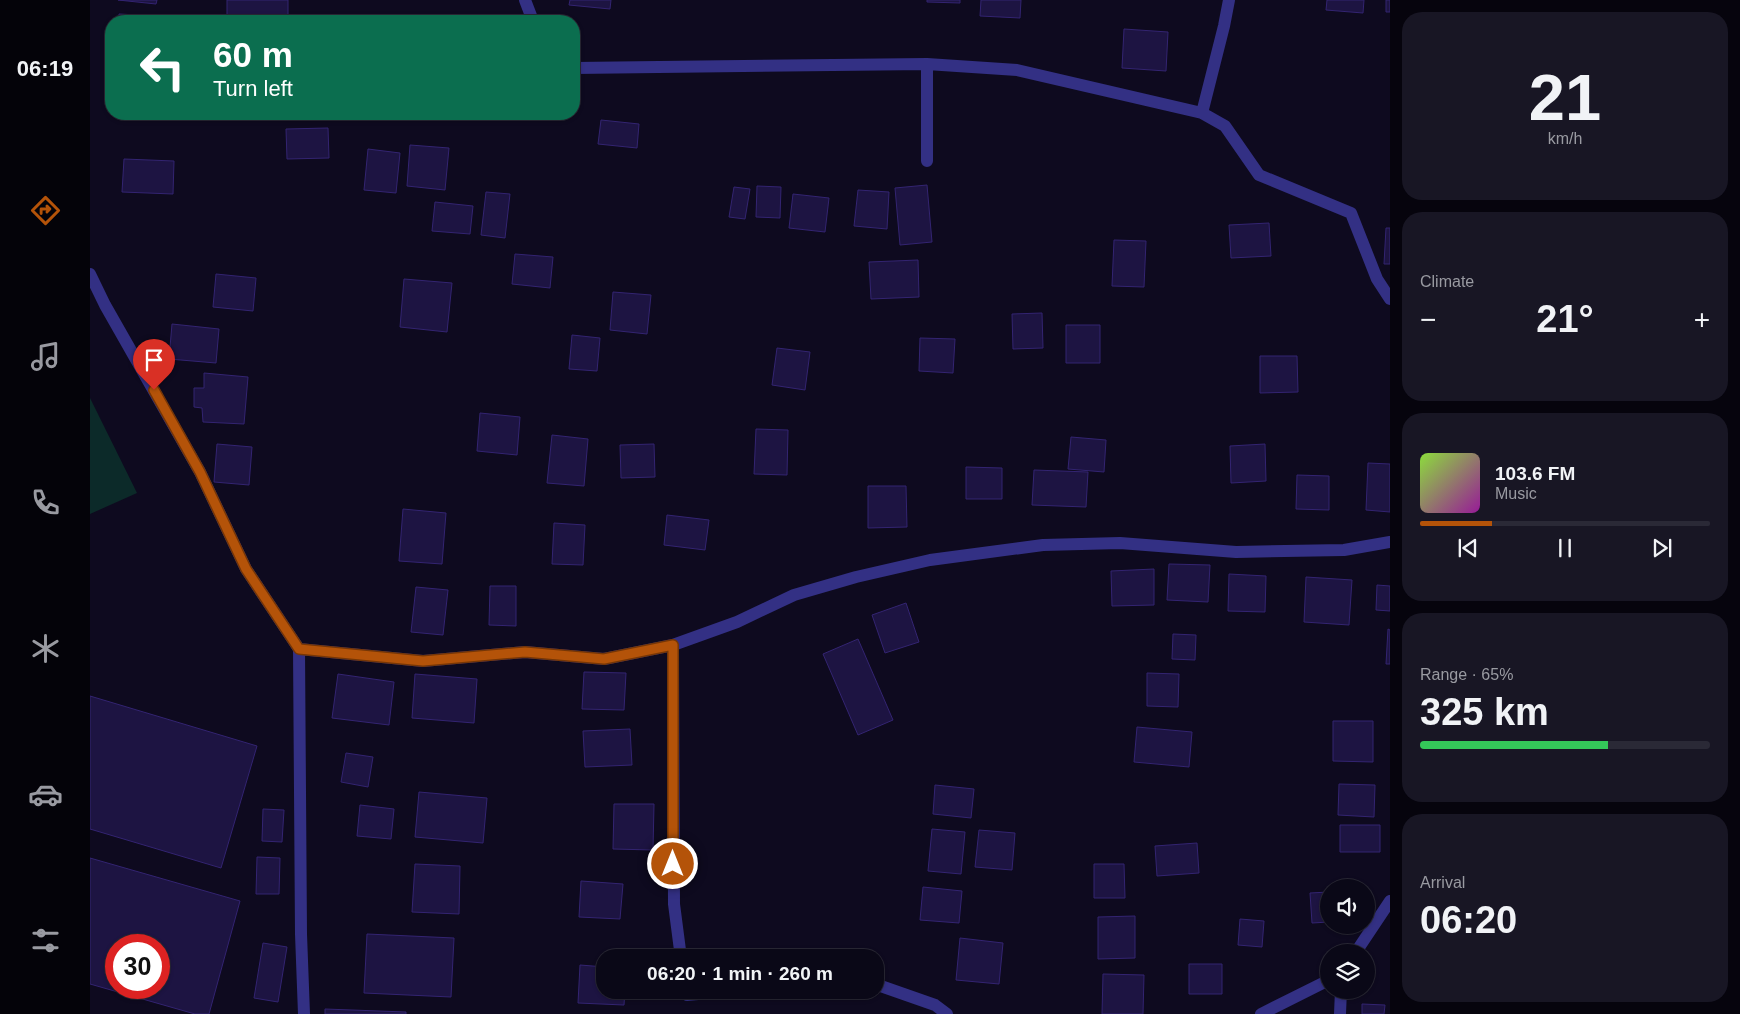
<!DOCTYPE html>
<meta charset="utf-8">
<style>
body{margin:0;font-family:Arial,sans-serif;background:#181624;color:#f1f3f6;height:100vh;display:flex;flex-direction:column;font-size:19px;white-space:nowrap}
*{box-sizing:border-box;margin:0}
p{font-size:16px;color:#999aa1}
.icon{flex:none;width:28px;height:28px;fill:none;stroke:currentColor;stroke-width:2;stroke-linecap:round;stroke-linejoin:round}
.map{position:relative;flex:1;overflow:hidden}
.sheet{display:flex;flex-direction:column;gap:12px;padding:12px;background:#06040d;width:350px}
.sheet>*{flex:none}
.banner{position:absolute;left:15px;top:15px;width:475px;height:105px;border-radius:20px;box-shadow:0 1px 4px #0004,0 0 0 1px #2a2936;background:#0b6e4f;color:#fff;overflow:hidden}
.controls{position:absolute;left:1230px;top:879px;display:grid;gap:10px}
.controls a{display:grid;place-items:center;width:55px;height:55px;border-radius:50%;background:#0a0817;box-shadow:0 1px 4px #0004,0 0 0 1px #2a2936;font-size:25px}
.speed{position:absolute;left:15px;top:934px;display:flex;gap:10px;font-size:25px;font-weight:700;text-align:center}
.speed>*{display:grid;place-content:center;width:65px;height:65px;border-radius:50%;background:#0a0817;box-shadow:0 1px 4px #0004,0 0 0 1px #2a2936;line-height:1}
.speed .limit{border:8px solid #d22;background:#fff;color:#111}
.pin{position:absolute;display:grid;place-items:center;width:42px;height:42px;color:#fff;margin:-51px -21px;border-radius:50% 50% 50% 0;rotate:-45deg;box-shadow:0 0 5px #0007}
.pin .icon{rotate:45deg}
.me{position:absolute;width:55px;margin:-28px;rotate:0deg;stroke-linejoin:round;filter:drop-shadow(0 0 4px #0008)}
.turn{display:flex;align-items:center;gap:18px;height:105px;padding:0 25px;font-size:22px}
.turn .icon{width:65px;height:65px;stroke-width:2.5}
.turn b{display:block;font-size:35px;line-height:42px}
.big{font-size:38px;font-weight:800;line-height:1.1}
.sheet .widget{flex:1;display:flex;flex-direction:column;justify-content:center;gap:8px;min-width:0;padding:0 18px;border-radius:20px;background:#181624}
.sheet .dial{align-items:center;gap:0}
.dial b{font-size:65px;line-height:1}
.song{display:flex;align-items:center;gap:15px}
.cover{width:60px;height:60px;border-radius:8px;background:linear-gradient(135deg,hsl(90 70% 55%),hsl(300 70% 35%))}
.played{height:5px;border-radius:2px;background:linear-gradient(90deg,#b45309 25%,#2a2936 25%)}
.keys{display:flex;justify-content:space-around;direction:ltr}
.heat{display:flex;justify-content:space-between;align-items:center;font-size:28px;direction:ltr}
.charge{height:8px;border-radius:4px;background:linear-gradient(90deg,#34c759 65%,#2a2936 0)}
.trip{position:absolute;left:506px;top:949px;width:288px;height:50px;border-radius:20px;background:#0a0817;box-shadow:0 1px 4px #0004,0 0 0 1px #2a2936;font-weight:800;line-height:50px;text-align:center}
main{display:flex;flex:1;min-height:0}
.menu{display:flex;flex-direction:column;width:90px;justify-content:space-around;align-items:center;background:#040309;color:#999aa1}
.menu .icon{width:35px;height:35px}
.menu .selected{color:#b45309}
.menu b{font-size:22px;color:#f1f3f6}
.map>svg:first-child{display:block}
.green{fill:#0c2a29}
.building{fill:#1d1442;stroke:#332471;fill-rule:evenodd}
.lines{fill:none;stroke-linecap:round;stroke-linejoin:round}
.minor{stroke:#333084;stroke-width:12}
.route-casing{stroke:#753606;stroke-width:12}
.route{stroke:#b45309;stroke-width:9}
</style>
<main>
<nav class="menu">
<b>06:19</b>
<svg class="icon selected" aria-label="directions" viewBox="0 0 24 24"><path d="M12 3l9 9-9 9-9-9zM9 14v-3h6M13 9l2 2-2 2"/></svg>
<svg class="icon" aria-label="music" viewBox="0 0 24 24"><path d="M9 18V5l10-2v13"/><circle cx="6" cy="18" r="3"/><circle cx="16" cy="16" r="3"/></svg>
<svg class="icon" aria-label="phone" viewBox="0 0 24 24"><path d="M5 4h4l2 5-3 2q2 4 5 5l2-3 5 2v4C11 20 4 13 5 4z"/></svg>
<svg class="icon" aria-label="climate" viewBox="0 0 24 24"><path d="M12 3v18M4 7l16 10M4 17L20 7"/></svg>
<svg class="icon" aria-label="car" viewBox="0 0 24 24"><path d="M5 17H2v-5l4-1 3-4h7l3 4 3 1v5h-3M9 17h6M6 11h13"/><circle cx="7" cy="17" r="2"/><circle cx="17" cy="17" r="2"/></svg>
<svg class="icon" aria-label="filters" viewBox="0 0 24 24"><path d="M4 7h16M4 17h16"/><circle cx="9" cy="7" r="2"/><circle cx="15" cy="17" r="2"/></svg>
</nav>
<div class="map">
<svg width="1300" height="1014" viewBox="0 0 1300 1014">
<rect width="100%" height="100%" fill="#0e0a1f"/>
<path class="green" d="M0,398L47,493L0,514Z"/>
<path class="building" d="M28,0H67L66,4Z
M137,0H198V21H137Z
M480,0H521L520,9L479,5Z
M837,0H870V3L837,2Z
M891,0H931L930,18L890,16Z
M1237,0H1274L1273,13L1236,10Z
M1296,0H1300V12H1296Z
M29,14L65,16V21H29Z
M1034,29L1078,32L1076,71L1032,68Z
M182,114H228V120L182,119Z
M511,120L549,124L547,148L508,144Z
M238,128L239,158L197,159L196,129Z
M320,145L359,148L355,190L317,186Z
M278,149L310,153L306,193L274,190Z
M34,159L84,161L83,194L32,192Z
M837,185L842,242L810,245L805,188Z
M667,186L691,187L690,218L666,217Z
M644,187L660,189L655,219L639,217Z
M768,190L799,192L797,229L764,226Z
M396,192L420,194L415,238L391,235Z
M703,194L739,198L735,232L699,228Z
M345,202L383,206L380,234L342,231Z
M1179,223L1181,256L1141,258L1139,225Z
M1296,228H1300V264H1294Z
M1024,240L1056,241L1054,287L1022,286Z
M425,254L463,257L460,288L422,284Z
M828,260L829,297L781,299L779,262Z
M126,274L166,278L163,311L123,307Z
M314,279L362,283L357,332L310,327Z
M523,292L561,295L557,334L520,330Z
M952,313L953,348L923,349L922,314Z
M82,324L129,329L126,363L79,359Z
M976,325H1010V363H976Z
M482,335L510,338L507,371L479,369Z
M830,338L865,339L863,373L829,371Z
M687,348L720,352L715,390L682,385Z
M1170,356H1207L1208,392L1170,393Z
M114,373L158,377L154,424L113,422L112,408L104,407V388H114Z
M390,413L430,417L427,455L387,451Z
M666,429L698,430L697,475L664,474Z
M462,435L498,439L494,486L457,483Z
M981,437L1016,440L1014,472L978,469Z
M127,444L162,447L159,485L124,482Z
M564,444L565,477L531,478L530,445Z
M1175,444L1176,481L1141,483L1140,446Z
M1278,463L1300,464V512L1276,510Z
M876,467L912,468V499H876Z
M944,470L998,472L996,507L942,505Z
M1207,475L1239,476V510L1206,509Z
M778,486H816L817,527L778,528Z
M313,509L356,513L352,564L309,561Z
M577,515L619,520L615,550L574,545Z
M464,523L495,525L493,565L462,564Z
M1079,564L1120,565L1118,602L1077,600Z
M1064,569V605L1022,606L1021,571Z
M1139,574L1176,576L1175,612L1138,611Z
M1216,577L1262,580L1259,625L1214,622Z
M1287,585L1300,586V611L1286,610Z
M400,586H426V626L399,625Z
M326,587L358,590L353,635L321,632Z
M816,603L829,642L795,653L782,615Z
M1298,629L1300,630V664H1296Z
M1083,634L1106,635L1105,660L1082,659Z
M768,639L803,720L768,735L733,654Z
M494,672L536,673L534,710L492,709Z
M1057,673L1089,674L1088,707L1057,706Z
M248,674L304,682L299,725L242,718Z
M325,674L387,679L384,723L322,718Z
M0,696L167,746L131,868L0,829Z
M1243,721H1283V762L1243,761Z
M1047,727L1102,732L1099,767L1044,762Z
M540,729L542,765L495,767L493,731Z
M256,753L283,757L278,787L251,782Z
M1249,784L1285,785L1284,817L1248,815Z
M845,785L884,789L881,818L843,814Z
M329,792L397,798L393,843L325,837Z
M524,804H564L563,850L523,849Z
M270,805L304,809L301,839L267,836Z
M173,809L194,810L192,842L172,841Z
M1250,825H1290V852H1250Z
M842,829L875,832L871,874L838,871Z
M889,830L925,833L922,870L885,867Z
M1107,843L1109,873L1067,876L1065,846Z
M167,857L190,858L189,894H166Z
M0,858L150,901L119,1014H105L0,984ZM26,945H69V988H26Z
M325,864L370,866L369,914L322,912Z
M1004,864H1034L1035,898H1004Z
M491,881L533,884L530,919L489,917Z
M833,887L872,891L869,923L830,920Z
M1239,892V922L1222,923L1220,893Z
M1045,916V958L1008,959V917Z
M1150,919L1174,921L1172,947L1148,945Z
M277,934L364,938L361,997L274,993Z
M870,938L913,943L909,984L866,980Z
M173,943L197,947L188,1002L164,998Z
M1099,964H1132V994H1099Z
M490,965L515,967V990H535L534,1005L488,1003Z
M1013,974L1054,975L1053,1014H1012Z
M1272,1004L1295,1005L1294,1014H1272Z
M235,1009L316,1012V1014H235Z"/>
<g class="lines">
<path class="minor" d="M435,0L443,21
M1139,0L1134,26L1112,113L1135,126L1169,175L1261,213L1287,279L1300,299
M484,68L837,64
M837,161V64L927,70L1112,113
M0,274L15,305L110,472L156,569L209,649L333,661L435,652L514,659L583,645L647,622L704,595L766,577L840,560L953,545L1030,543L1146,552L1254,550L1300,542
M583,645L584,904L591,958
M209,649L211,934L214,1014
M1266,952L1300,901
M785,984L845,1005L857,1014
M596,990L597,995L652,990
M1171,1014L1239,980
M1250,1014L1251,990"/>
</g>
<g class="lines">
<g class="route-casing">
<path id="route" d="M64,390L110,472L156,569L209,649L333,661L435,652L514,659L583,645V864"/>
</g>
<use href="#route" class="route"/>
</g>
</svg>
<div class="controls">
<a><svg class="icon" aria-label="sound" viewBox="0 0 24 24"><path d="M4 9h4l5-4v14l-5-4H4zM17 9q2 3 0 6"/></svg></a>
<a><svg class="icon" aria-label="layers" viewBox="0 0 24 24"><path d="M12 4l9 5-9 5-9-5zM3 14l9 5 9-5"/></svg></a>
</div>
<div class="speed"><div class="limit">30</div></div>
<div class="pin" style="left:64px;top:390px;background:#d93025"><svg class="icon" aria-label="arrive" viewBox="0 0 24 24"><path d="M6 21V4h12l-3 4 3 4H6"/></svg></div>
<svg class="me" style="left:583px;top:864px" viewBox="-20 -20 40 40"><circle r="17" fill="#b45309" stroke="#fff" stroke-width="3"/><path d="M0-11L8 9 0 5-8 9z" fill="#fff"/></svg>
<div class="trip">06:20 · 1 min · 260 m</div>
<div class="banner">
<div class="turn"><svg class="icon" aria-label="left" viewBox="0 0 24 24"><path d="M17 20v-9H6M10 6l-5 5 5 5"/></svg><div><b>60 m</b>Turn left</div></div>
</div>
</div>
<section class="sheet">
<div class="widget dial"><b>21</b><p>km/h</p></div>
<div class="widget"><p>Climate</p>
<div class="heat"><a>−</a><b class="big">21°</b><a>+</a></div>
</div>
<div class="widget">
<div class="song"><i class="cover"></i><div><b>103.6 FM</b><p>Music</p></div></div>
<div class="played"></div>
<div class="keys"><svg class="icon" aria-label="previous" viewBox="0 0 24 24"><path d="M18 5L8 12l10 7zM5 5v14"/></svg><svg class="icon" aria-label="pause" viewBox="0 0 24 24"><path d="M8 5v14M16 5v14"/></svg><svg class="icon" aria-label="next" viewBox="0 0 24 24"><path d="M6 5l10 7-10 7zM19 5v14"/></svg></div>
</div>
<div class="widget"><p>Range · 65%</p><b class="big">325 km</b><div class="charge"></div></div>
<div class="widget"><p>Arrival</p><b class="big">06:20</b></div>
</section>
</main>
